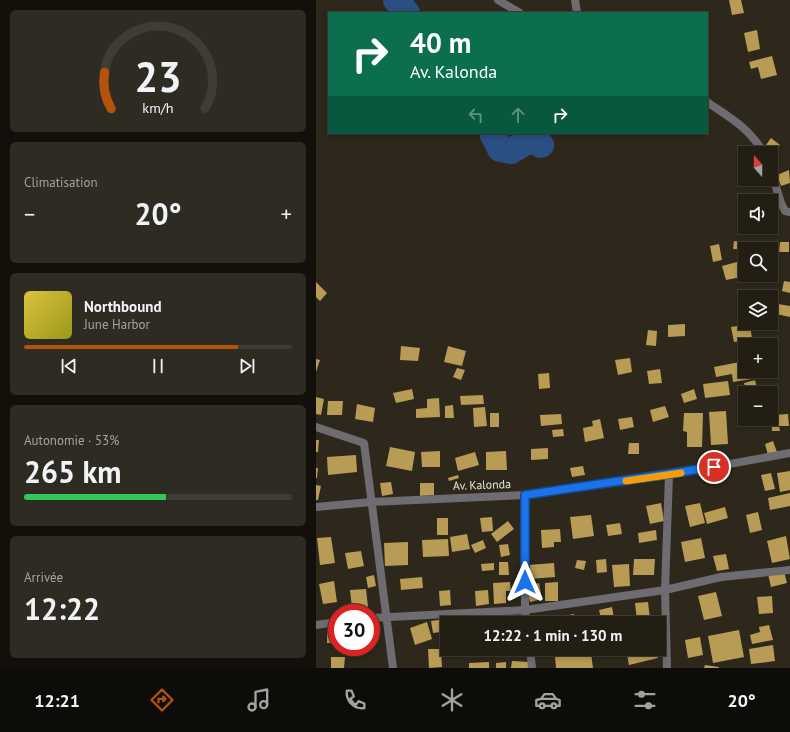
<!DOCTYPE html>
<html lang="fr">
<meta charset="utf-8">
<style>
body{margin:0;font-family:"PT Sans",sans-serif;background:#2e2b22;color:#f1f3f6;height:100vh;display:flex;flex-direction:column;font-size:15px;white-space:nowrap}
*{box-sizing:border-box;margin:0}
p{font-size:13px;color:#a2a2a0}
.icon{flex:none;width:22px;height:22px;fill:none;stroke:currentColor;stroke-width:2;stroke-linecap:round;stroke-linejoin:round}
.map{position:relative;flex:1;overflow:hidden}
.panel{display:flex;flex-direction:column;gap:10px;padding:10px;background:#13100b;width:316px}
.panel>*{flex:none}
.banner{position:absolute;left:12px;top:12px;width:380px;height:122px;border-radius:0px;box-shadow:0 2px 6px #0003,0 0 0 1px #3f3c34;background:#0b6e4f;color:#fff;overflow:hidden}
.needle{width:26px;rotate:340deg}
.fabs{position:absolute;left:422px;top:146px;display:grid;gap:8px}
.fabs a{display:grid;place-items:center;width:40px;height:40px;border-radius:0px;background:#221e14;box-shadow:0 2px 6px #0003,0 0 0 1px #3f3c34;font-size:20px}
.speed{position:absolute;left:12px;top:604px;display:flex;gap:8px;font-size:20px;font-weight:700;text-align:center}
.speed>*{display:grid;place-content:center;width:52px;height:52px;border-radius:50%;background:#221e14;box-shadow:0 2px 6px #0003,0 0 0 1px #3f3c34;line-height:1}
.speed .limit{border:6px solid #d22;background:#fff;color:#111}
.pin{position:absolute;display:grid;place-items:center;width:34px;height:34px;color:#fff;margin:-17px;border:2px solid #fff;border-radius:50%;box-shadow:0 1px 4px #0007}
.me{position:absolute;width:44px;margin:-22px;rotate:0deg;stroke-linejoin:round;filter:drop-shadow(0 0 3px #0008)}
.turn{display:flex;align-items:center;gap:14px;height:84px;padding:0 16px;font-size:18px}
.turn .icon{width:52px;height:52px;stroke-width:2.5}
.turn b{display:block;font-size:28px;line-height:34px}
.lanes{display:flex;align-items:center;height:38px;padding:0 16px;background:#0003;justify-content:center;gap:20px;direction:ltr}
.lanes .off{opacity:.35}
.big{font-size:30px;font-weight:700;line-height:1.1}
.panel .widget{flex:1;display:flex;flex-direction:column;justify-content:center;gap:6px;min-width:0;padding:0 14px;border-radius:6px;background:#2e2b22}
.panel .dial{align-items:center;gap:0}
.dial svg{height:104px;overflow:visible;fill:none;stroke:#3f3c34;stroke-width:7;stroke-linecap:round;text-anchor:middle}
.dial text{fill:#f1f3f6;stroke:none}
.song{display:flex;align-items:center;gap:12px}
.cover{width:48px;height:48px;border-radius:6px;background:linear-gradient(135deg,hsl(50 70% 55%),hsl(60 70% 35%))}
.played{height:4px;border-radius:2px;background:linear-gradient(90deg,#b45309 80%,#3f3c34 80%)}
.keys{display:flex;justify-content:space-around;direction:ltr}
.heat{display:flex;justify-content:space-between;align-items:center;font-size:22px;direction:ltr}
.charge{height:6px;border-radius:3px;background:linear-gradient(90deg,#34c759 53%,#3f3c34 0)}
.trip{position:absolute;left:124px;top:616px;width:226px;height:40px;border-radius:0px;background:#221e14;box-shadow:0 2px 6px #0003,0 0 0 1px #3f3c34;font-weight:700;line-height:40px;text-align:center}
.dock{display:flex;height:64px;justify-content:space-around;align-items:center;background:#0e0c08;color:#a2a2a0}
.dock .icon{width:28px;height:28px}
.dock .on{color:#b45309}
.dock b{font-size:18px;color:#f1f3f6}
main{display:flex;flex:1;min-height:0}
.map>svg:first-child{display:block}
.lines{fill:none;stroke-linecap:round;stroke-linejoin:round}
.river{stroke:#294f83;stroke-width:26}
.building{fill:#b89c55}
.street{stroke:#6e6b71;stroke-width:8}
.route-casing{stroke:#114b97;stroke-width:10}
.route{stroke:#1a73e8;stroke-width:7}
.slow{stroke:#f59e0b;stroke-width:7}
.labels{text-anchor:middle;stroke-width:4;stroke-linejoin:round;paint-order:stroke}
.street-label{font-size:12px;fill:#e8e4dc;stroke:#2d281b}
</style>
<main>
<section class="panel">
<div class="widget dial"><svg viewBox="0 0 100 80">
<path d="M14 69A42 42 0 1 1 86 69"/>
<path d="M14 69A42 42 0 0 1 9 41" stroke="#b45309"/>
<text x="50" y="56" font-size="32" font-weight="700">23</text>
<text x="50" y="72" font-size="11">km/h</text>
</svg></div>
<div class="widget"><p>Climatisation</p>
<div class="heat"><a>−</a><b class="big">20°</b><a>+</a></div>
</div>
<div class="widget">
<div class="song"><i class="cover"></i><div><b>Northbound</b><p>June Harbor</p></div></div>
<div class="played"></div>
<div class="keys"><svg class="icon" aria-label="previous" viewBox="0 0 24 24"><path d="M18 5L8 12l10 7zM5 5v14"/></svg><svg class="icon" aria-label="pause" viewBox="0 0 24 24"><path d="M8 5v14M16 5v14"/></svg><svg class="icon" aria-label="next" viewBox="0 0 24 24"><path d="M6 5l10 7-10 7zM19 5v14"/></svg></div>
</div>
<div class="widget"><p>Autonomie · 53%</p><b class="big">265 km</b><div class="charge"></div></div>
<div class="widget"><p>Arrivée</p><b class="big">12:22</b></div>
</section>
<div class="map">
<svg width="474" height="668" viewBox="0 0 474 668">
<rect width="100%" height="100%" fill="#2d281b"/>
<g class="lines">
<path class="river" d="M80,0L91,13
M176,133L184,149L195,151L215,139L225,145"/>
</g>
<path class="building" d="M413,0H425L428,13L416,15Z
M441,30L444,49L432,52L428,33Z
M456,56L461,75L445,79L442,67L435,69L433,62Z
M455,138L464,145L456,155L447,149Z
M473,170L474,183L465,186L461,175Z
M445,194L454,201H440Z
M455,202L460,206L455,212Z
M418,241L431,243V249H417Z
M464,242H473V252H463Z
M403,244L406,260L397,262L394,246Z
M455,253H457L456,265H455Z
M421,262L425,277L410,280L406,266Z
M468,281L474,282V293L466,291Z
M0,282L11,293L4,301L0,297Z
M429,300V312L422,313L421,301Z
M462,304L474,306V317L460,314Z
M369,324V336L352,337V325Z
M434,324L436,339L418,342L415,327Z
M332,330L341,331L340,346L330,345Z
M85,346L104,348L102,361L84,360Z
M132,346L150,351L146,366L128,362Z
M455,351H460L462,372L447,373V371H455Z
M314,358L316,372L302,375L299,360Z
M0,359L4,360L0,372Z
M429,361V371H441L442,378L417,382L416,374L400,377L398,367Z
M141,368L149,370L145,380L137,377Z
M344,369L346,383L333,384L331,371Z
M233,373L234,388L223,389L222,374Z
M439,380L442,392L431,393L428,383Z
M412,381L414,395L389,398L387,384Z
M96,389L98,399L80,403L77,393Z
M378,389L381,399L368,403L365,394Z
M167,395L168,404L145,405L144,396Z
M0,397L8,399L5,415L0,414Z
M123,398L124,417L100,418V409L111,408V399Z
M12,401H27L26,415H11Z
M41,404L59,408L57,422L39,419Z
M137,405L138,418H129V406Z
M349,406L353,417L337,422L334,410Z
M169,407L171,426L158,427L157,408Z
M410,411L412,444L395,445L393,412Z
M174,413H183V427H174Z
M368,413H387L386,447H371V432L367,431Z
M245,414L246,424L225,426L224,415Z
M472,414L473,426H463L464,431H456L455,415Z
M316,417L318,427L304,430L302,419Z
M284,419L288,438L269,442L267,428L277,426L276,421Z
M247,429L248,436L237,437L236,430Z
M0,440H3L2,452H0Z
M457,441L461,452L452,455L449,444Z
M313,443H323V454H312Z
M74,447L99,452L96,471L70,466Z
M232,448V459L215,460V449Z
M124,451V467H106L105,452Z
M190,451L191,470H170V452Z
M159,452L163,465L142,471L139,458Z
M40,455L41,472L12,475L11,457Z
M267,466L269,475L256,477L254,468Z
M0,468H2L1,478H0Z
M474,471V490L464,492L461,473Z
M455,473L459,489L449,491L445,475Z
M142,475L143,478L133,481L132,478Z
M75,482L77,494L66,496L64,483Z
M104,483H118V495L104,496Z
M0,485L5,486L2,500H0Z
M474,493V506L454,510L452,498Z
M345,503L348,521L334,524L330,506Z
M384,503L389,523L374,527L369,506Z
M409,507L412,518L391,524L388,513Z
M442,512L446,530L434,533L430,515Z
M275,515L278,536L257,539L254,517Z
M176,517L177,531L166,532L164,518Z
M121,518H132V535H121Z
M192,521L198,529L181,542L175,534Z
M304,523L306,534L292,536L290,525Z
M244,529L245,542H238V547L226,548L225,530Z
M340,530L341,540L323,543L322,533Z
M151,534L154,549L136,552L134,537Z
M470,536L474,559L456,563L451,541Z
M15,537L19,563L4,565L1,538Z
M385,538L389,558L369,562L365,542Z
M132,539L133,556L107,557L106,540Z
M167,540L170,548L159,553L155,545Z
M92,542V565L69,566L68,543Z
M192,544L194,555L185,557L183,545Z
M45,551L48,566L32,569L29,553Z
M410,554L413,569L401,571L397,556Z
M290,559L291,572L281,573L280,560Z
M318,559H339L338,575H317Z
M261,560L270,561L268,570L259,568Z
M183,562H192L193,575H183Z
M178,563V570L166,571L165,564Z
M238,563L239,577L214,579L212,565Z
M313,564L314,586L298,587L296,565Z
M468,571L471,583L455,587L452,574Z
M58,575L60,586L52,588L50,577Z
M106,577L107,588L85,590L84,579Z
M18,581L21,602L7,604L3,584Z
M194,582L195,591H190V603L178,604L177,583Z
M242,582V601H229V583Z
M223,583L226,599L214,602L210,586Z
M50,589L52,607L36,608L34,590Z
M134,590L135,605L124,606L123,591Z
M172,590L173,604L160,606L159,591Z
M400,592L406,616L388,620L382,596Z
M456,596L457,613L443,614L441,597Z
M332,602L334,619L321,621L319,603Z
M296,607L299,623H286L283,610Z
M258,614L260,623H243L242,617Z
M137,618L138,623H131V631L117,633L115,621Z
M161,620H175V623H161Z
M111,622L116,639L99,645L94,628Z
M453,625L457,640L436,644L434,635L444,632L443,627Z
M11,629H21V643H11Z
M423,630L428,657L397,663L392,636Z
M384,637L387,655L372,658L369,640Z
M457,645L459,661L435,664L433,649Z
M112,649H125L126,667L113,668Z
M310,649H340L342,658L313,665Z
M275,653L277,668H240L239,657Z
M15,657H29L28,668H15Z
M196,661L214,662V668H195Z
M173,662V668H153V663Z
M190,662V668H180V663Z
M389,665L403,667V668H388Z"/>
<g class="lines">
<path class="street" d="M182,0L204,13
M259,0L261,13
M391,102C416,119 432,127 448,153
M455,171L465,203L469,211L474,212
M0,427L48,443L77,668
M209,495V610L210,623
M0,507L55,502L209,495L353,475L474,453
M55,618L209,610L349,590L405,577L474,570
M0,625L21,622
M214,649L216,668
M351,668L349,590L353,475"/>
</g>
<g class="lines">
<g class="route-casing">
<path id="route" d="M209,582V495L398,467"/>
</g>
<use href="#route" class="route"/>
<path class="slow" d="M310,481L365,473"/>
</g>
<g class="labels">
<g class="street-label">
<text transform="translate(166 485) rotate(-2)" y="4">Av. Kalonda</text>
</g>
</g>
</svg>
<div class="fabs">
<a><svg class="needle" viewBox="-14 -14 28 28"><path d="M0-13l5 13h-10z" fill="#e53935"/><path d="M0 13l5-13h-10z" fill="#a2a2a0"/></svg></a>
<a><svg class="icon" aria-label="sound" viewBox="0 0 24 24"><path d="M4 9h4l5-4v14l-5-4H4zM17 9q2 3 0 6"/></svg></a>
<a><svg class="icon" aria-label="search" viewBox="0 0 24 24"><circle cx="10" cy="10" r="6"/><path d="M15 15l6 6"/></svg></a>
<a><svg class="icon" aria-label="layers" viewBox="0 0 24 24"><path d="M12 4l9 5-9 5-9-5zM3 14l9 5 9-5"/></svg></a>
<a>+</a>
<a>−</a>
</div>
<div class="speed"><div class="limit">30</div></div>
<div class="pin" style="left:398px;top:467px;background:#d93025"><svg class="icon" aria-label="arrive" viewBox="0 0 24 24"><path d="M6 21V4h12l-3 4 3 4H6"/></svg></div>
<svg class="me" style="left:209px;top:582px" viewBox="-20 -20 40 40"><path d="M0-17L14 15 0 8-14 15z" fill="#1a73e8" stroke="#fff" stroke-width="4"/></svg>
<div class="trip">12:22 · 1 min · 130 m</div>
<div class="banner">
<div class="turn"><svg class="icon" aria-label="right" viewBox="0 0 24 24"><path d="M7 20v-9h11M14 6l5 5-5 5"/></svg><div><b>40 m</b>Av. Kalonda</div></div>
<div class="lanes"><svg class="icon off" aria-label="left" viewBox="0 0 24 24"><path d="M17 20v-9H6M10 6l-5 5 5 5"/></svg><svg class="icon off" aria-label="ahead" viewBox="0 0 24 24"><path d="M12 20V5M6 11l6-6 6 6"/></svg><svg class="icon" aria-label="right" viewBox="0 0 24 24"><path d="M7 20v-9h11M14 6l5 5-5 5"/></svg></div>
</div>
</div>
</main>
<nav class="dock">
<b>12:21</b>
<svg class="icon on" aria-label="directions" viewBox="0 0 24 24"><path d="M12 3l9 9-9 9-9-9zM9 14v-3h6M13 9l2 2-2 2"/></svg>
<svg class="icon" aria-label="music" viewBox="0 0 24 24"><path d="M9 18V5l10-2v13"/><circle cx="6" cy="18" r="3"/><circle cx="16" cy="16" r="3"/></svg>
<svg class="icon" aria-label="phone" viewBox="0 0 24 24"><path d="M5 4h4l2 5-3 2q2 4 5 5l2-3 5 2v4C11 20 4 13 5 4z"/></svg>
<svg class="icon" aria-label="climate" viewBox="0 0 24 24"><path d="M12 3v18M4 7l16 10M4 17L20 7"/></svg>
<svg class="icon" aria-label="car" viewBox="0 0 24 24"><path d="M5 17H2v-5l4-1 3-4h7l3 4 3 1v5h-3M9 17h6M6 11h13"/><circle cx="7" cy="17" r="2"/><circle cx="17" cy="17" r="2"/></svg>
<svg class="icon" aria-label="filters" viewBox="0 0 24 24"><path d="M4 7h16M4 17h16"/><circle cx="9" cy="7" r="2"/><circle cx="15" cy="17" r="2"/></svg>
<b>20°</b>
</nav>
